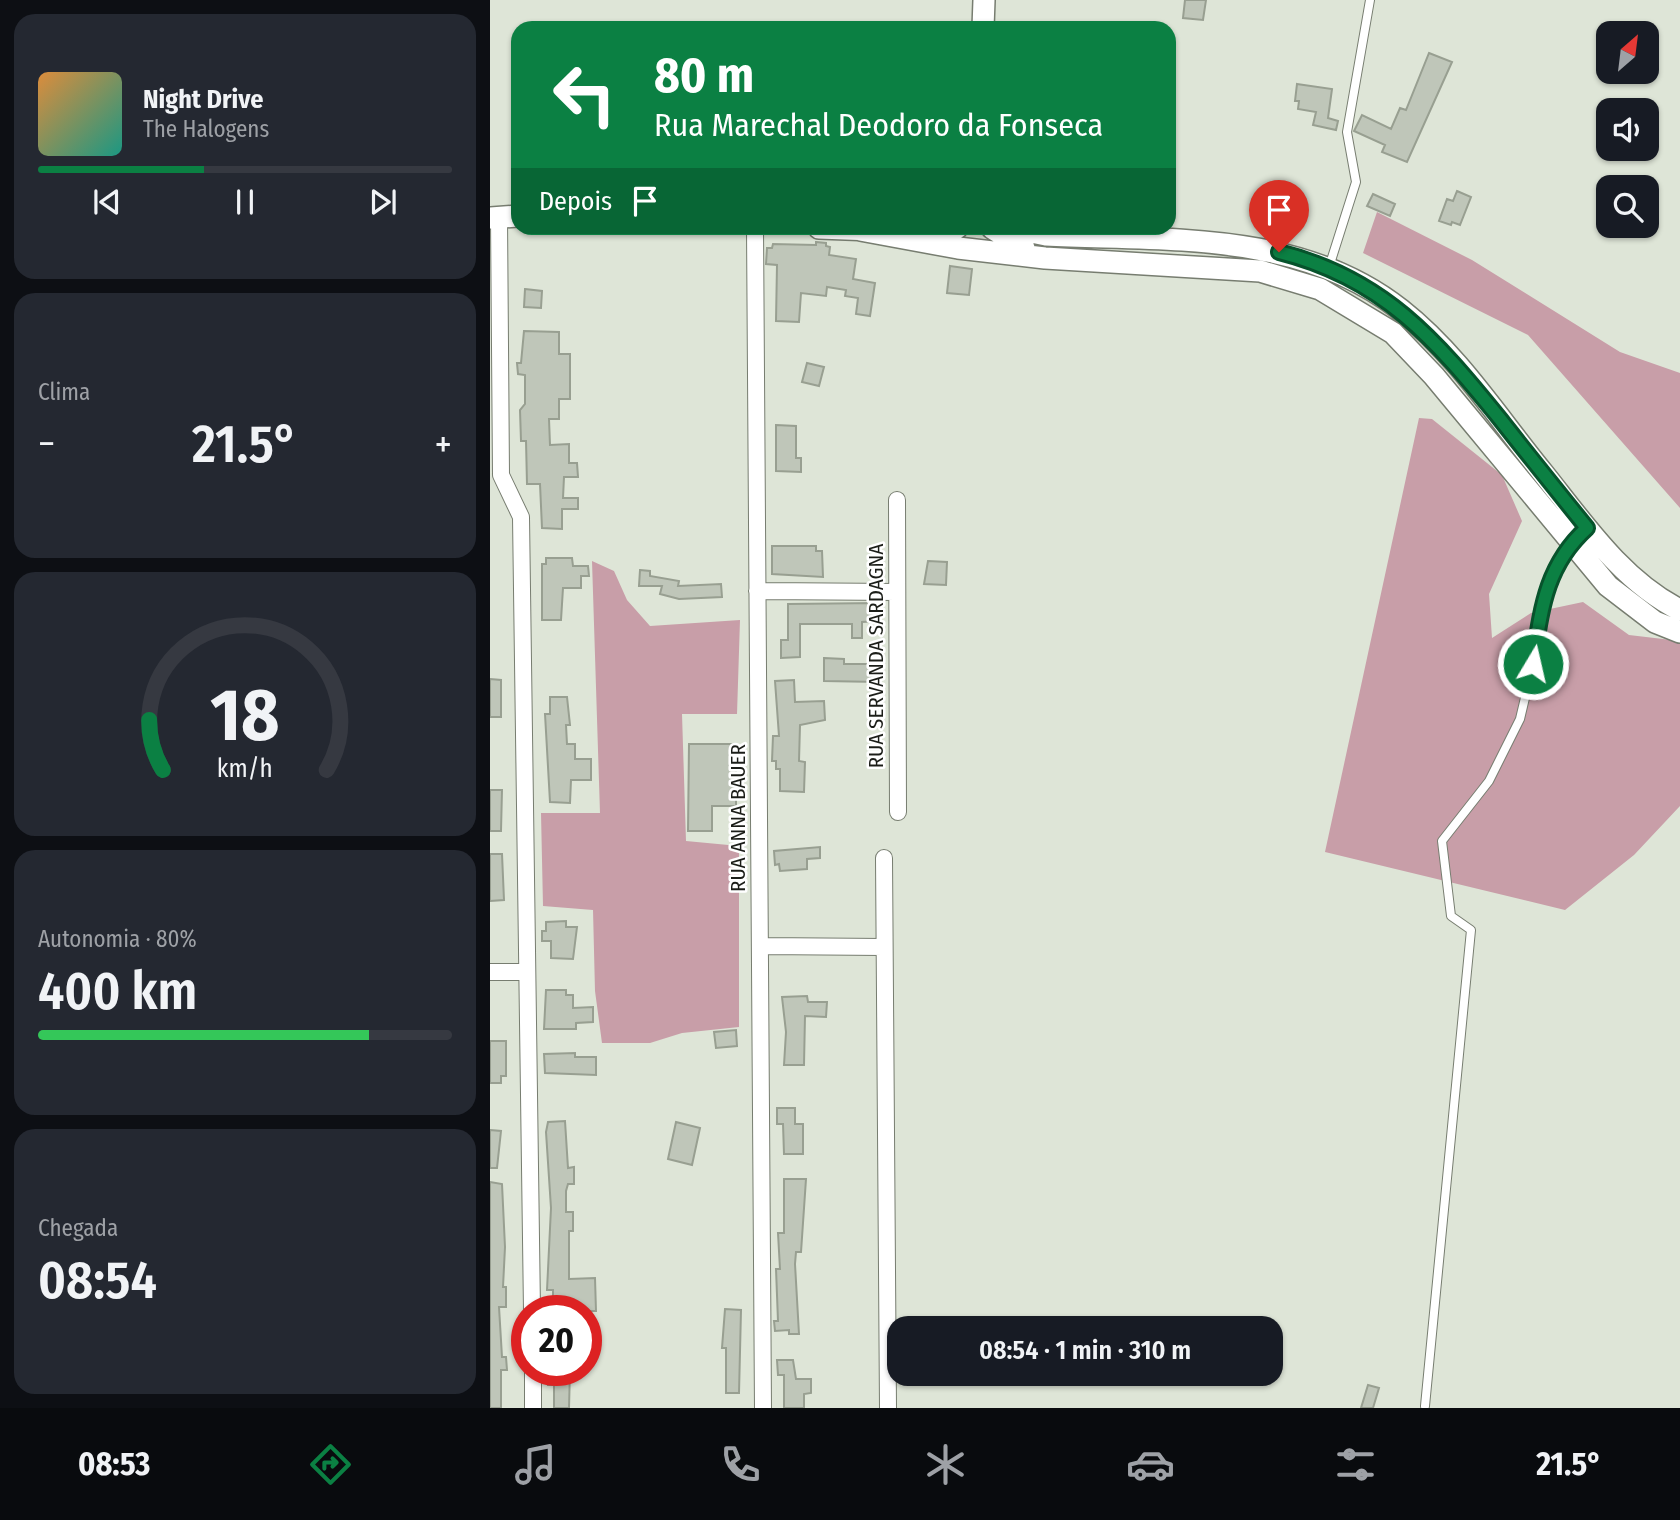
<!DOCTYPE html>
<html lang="pt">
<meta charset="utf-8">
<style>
body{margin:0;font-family:"Fira Sans Condensed",sans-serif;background:#242831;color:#f1f3f6;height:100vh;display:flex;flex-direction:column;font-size:26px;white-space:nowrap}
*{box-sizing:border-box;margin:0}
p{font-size:23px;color:#9ea1a6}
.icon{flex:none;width:38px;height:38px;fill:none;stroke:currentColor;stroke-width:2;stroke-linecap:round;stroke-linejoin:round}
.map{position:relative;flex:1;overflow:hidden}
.drawer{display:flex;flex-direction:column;gap:14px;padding:14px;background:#0d0f14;width:490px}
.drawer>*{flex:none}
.guide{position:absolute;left:21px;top:21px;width:665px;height:214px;border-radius:21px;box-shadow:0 2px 5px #0004;background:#0b8043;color:#fff;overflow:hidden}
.needle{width:46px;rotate:28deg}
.controls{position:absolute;left:1106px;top:21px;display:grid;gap:14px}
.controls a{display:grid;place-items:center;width:63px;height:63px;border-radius:14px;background:#171b24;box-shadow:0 2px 5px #0004;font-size:35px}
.speed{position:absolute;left:21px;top:1295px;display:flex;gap:14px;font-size:35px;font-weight:700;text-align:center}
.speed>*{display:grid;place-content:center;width:91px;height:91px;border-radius:50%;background:#171b24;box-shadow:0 2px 5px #0004;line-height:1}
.speed .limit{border:10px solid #d22;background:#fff;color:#111}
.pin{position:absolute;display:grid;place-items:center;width:60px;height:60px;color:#fff;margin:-72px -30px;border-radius:50% 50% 50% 0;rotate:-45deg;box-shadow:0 0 7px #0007}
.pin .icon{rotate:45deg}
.me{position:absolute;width:77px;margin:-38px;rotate:9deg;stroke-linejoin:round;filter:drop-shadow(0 0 5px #0008)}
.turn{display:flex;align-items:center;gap:24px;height:147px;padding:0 28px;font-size:32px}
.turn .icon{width:91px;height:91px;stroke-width:2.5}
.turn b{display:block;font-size:49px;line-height:60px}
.then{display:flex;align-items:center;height:66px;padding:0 28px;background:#0003;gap:14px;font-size:26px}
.big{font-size:52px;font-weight:600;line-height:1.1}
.drawer .widget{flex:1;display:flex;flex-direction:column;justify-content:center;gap:10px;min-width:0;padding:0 24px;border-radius:21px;background:#242831}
.drawer .dial{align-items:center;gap:0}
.dial svg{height:182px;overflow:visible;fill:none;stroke:#363941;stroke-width:7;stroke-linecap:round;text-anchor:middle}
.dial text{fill:#f1f3f6;stroke:none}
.song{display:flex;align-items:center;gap:21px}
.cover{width:84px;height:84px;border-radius:10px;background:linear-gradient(135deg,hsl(30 70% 55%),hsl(170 70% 35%))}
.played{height:7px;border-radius:4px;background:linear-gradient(90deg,#0b8043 40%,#363941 40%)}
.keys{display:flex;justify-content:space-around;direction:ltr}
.heat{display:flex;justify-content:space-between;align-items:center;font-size:38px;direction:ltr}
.charge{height:10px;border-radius:5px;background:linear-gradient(90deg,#34c759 80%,#363941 0)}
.trip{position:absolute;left:397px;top:1316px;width:396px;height:70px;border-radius:21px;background:#171b24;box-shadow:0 2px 5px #0004;font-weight:600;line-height:70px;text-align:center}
.menu{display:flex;height:112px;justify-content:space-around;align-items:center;background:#090b0e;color:#9ea1a6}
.menu .icon{width:49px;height:49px}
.menu .on{color:#0b8043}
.menu b{font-size:32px;color:#f1f3f6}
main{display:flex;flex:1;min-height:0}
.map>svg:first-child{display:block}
.forest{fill:#c89ea8}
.building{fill:#bfc6b9;stroke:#989f91;stroke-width:2}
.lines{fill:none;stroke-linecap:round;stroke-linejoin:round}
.service-casing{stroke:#777d70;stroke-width:10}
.minor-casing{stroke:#777d70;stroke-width:18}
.secondary-casing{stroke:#777d70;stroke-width:24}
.service{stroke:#fff;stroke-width:8}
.minor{stroke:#fff;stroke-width:16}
.secondary{stroke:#fff;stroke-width:21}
.route-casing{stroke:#07532c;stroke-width:18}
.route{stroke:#0b8043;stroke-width:12}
.labels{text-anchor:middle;stroke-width:5;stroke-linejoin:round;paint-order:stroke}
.street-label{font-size:21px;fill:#1b1d18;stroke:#fff}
</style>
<main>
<section class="drawer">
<div class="widget">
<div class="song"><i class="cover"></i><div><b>Night Drive</b><p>The Halogens</p></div></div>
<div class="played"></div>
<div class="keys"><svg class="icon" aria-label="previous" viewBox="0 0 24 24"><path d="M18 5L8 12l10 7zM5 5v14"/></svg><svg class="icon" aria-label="pause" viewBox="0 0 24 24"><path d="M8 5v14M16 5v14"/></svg><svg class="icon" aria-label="next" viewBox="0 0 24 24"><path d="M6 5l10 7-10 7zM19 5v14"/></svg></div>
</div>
<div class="widget"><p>Clima</p>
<div class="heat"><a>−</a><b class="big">21.5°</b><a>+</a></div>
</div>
<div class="widget dial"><svg viewBox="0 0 100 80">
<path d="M14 69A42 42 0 1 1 86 69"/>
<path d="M14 69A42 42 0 0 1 8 47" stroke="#0b8043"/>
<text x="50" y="56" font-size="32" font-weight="700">18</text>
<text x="50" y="72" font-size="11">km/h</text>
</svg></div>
<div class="widget"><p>Autonomia · 80%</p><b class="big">400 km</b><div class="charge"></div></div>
<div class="widget"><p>Chegada</p><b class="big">08:54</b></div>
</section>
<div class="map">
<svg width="1190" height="1408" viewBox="0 0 1190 1408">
<rect width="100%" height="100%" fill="#dee5d7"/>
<path class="forest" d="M887,212L982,260L1130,352L1190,373V508L1038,335L873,253Z
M929,418L942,419L1012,475L1032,521L999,594L1002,638L1041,613L1093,602L1139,635L1190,641V806L1144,855L1075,910L835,852Z
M102,561L124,571L137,600L160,626L250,620L247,714H192L196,841L249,846V1027L192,1033L160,1043H112L105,991L103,910L53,906L51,813H110Z"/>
<path class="building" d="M695,0H716L713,20L693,18Z
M939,53L962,62L917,162L892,152L895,145L864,131L872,115L901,129L910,108L916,110Z
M807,84L842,89L838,118L848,121L846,130L823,125L826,112L808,109L809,101H805Z
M967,191L981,197L970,225L962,222L961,225L949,221L957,199L963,201Z
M883,194L905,204L900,216L877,206Z
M326,242L336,243V246L340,247L339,255L366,259L363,279L385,283L380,316L366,314L368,298L355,296L356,290L337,287L336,296L311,293L309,322L286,321L287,265L276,264L277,248H282L283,244L326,245Z
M460,266L482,269L479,295L457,293Z
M35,289L52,291L51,308L34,307Z
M34,331L69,332V354H80V399H69V419H59L60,445L79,444V463H87L88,477H74L73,498H88V509H72V529L52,528L50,484H37L36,441H31L30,410L35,404V375L28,374L27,363H31Z
M317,363L334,367L329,386L312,382Z
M286,425L306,426V458H311V472L286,471Z
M282,546H326V551H332L333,577L282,574Z
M56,558H82L83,566H98L99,576H91V588H73L71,620H52V564H56Z
M438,561L457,562L456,585L434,584Z
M150,570L160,571V576L189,581L188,586L231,584L232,597L189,599L170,594L172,586H149Z
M388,603L389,621L372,622V638H362V624H310V657L291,658V640H298V604Z
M334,658L354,659V664H389V682L334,681Z
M0,679L11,680V717H0Z
M304,680L305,702L334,701L335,720L310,725L309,761L315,762L314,792L290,791V769H286V761H282L283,736H289L285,681Z
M60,697H77L80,725H76L77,744H85V759H101V780H81L80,803L60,802L55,714H60Z
M199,744H246V806H222V831H198Z
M0,790H12L11,831H0Z
M330,847V858L317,859V869L290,871L289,864L285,865L284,851Z
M0,854H12L14,900L0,901Z
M76,921V927H87L83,959L61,958V941H52V931H56V922Z
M56,990H76V995H83V1008L103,1007V1022L86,1023V1029H54Z
M317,996L318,1002H337L336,1017L315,1016L314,1065H294L296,1032L292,997Z
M246,1030L247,1046L226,1048L224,1032Z
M0,1041H16V1076H11V1083H0Z
M85,1053V1057H106V1075L55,1073L54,1054Z
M287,1108H305V1124H313V1154H294L293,1124H287Z
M75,1121L78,1168L84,1167V1184H78L76,1191V1212H83V1231H79V1279L105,1278L106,1311H63V1290H57L61,1208L56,1132L58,1122Z
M186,1122L210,1128L202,1165L178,1159Z
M0,1130L11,1131L7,1168H0Z
M294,1179H316L311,1252H306L305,1264L309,1334H299V1330L285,1331L284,1321H288L286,1269H290L288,1233H294Z
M0,1182L12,1184L15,1247L13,1287H16V1307H9L12,1357H16L17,1370H11V1408H0Z
M235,1309L251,1310L249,1393H236V1348H232Z
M287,1360H303L306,1379H321V1393L314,1394V1408H294V1375H288Z
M59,1370H80L79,1408H64V1385H58Z
M878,1385L889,1388L883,1408H871Z"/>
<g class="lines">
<g class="service-casing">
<path id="service" d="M839,267L866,182L857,132L880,0
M935,1406L981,930L961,916L952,841L999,781L1030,719L1043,664L1056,588L1080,543"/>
</g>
<g class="minor-casing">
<path id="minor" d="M9,217L11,475L31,517L42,1311
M265,228L273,1408
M407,500L408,812
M267,591L407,592
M394,858L398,1408
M270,946L394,947
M0,972H37
M43,1370V1408"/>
</g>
<g class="secondary-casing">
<path id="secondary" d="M493,28L494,0
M0,218L28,216
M329,228L383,230
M502,228L534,248
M522,228L556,235C676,241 810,230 911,310C967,354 1008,418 1053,473C1093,523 1132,581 1190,610
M415,229L467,228
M370,230L468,248L555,258L770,271L830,289L903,333L944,376L1118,586L1165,622L1190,632"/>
</g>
<use href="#service" class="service"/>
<use href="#minor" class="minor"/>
<use href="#secondary" class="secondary"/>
</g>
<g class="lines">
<g class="route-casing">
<path id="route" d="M789,252C893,278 945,339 1010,419C1039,456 1068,492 1097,528C1055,566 1051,611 1043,664"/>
</g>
<use href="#route" class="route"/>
</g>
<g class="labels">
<g class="street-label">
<text transform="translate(386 656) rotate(-90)" y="7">RUA SERVANDA SARDAGNA</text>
<text transform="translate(248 818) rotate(-90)" y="7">RUA ANNA BAUER</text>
</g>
</g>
</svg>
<div class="controls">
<a><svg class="needle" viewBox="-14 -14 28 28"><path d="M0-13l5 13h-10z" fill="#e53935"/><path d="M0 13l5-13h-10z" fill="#9ea1a6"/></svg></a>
<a><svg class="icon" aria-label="sound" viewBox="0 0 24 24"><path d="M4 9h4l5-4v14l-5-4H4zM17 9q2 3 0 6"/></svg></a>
<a><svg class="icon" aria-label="search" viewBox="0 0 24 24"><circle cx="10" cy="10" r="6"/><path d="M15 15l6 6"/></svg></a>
</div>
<div class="speed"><div class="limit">20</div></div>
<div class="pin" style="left:789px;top:252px;background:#d93025"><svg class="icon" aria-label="arrive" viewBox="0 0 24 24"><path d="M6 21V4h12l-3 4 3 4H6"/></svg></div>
<svg class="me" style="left:1043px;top:664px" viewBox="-20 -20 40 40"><circle r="17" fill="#0b8043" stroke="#fff" stroke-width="3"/><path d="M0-11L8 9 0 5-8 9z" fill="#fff"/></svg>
<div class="trip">08:54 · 1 min · 310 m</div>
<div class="guide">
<div class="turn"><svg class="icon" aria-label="left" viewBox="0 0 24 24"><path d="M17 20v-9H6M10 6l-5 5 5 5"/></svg><div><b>80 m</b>Rua Marechal Deodoro da Fonseca</div></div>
<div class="then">Depois<svg class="icon" aria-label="arrive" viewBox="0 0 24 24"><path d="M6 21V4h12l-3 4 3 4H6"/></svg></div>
</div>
</div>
</main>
<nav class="menu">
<b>08:53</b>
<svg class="icon on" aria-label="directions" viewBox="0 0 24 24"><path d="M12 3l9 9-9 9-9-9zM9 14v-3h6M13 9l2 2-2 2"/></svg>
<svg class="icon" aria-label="music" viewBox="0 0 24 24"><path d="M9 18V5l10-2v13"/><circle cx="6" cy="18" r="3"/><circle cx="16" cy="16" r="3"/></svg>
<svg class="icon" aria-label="phone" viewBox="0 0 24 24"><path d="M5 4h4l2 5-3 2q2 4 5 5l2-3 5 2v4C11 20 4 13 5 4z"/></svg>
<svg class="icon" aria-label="climate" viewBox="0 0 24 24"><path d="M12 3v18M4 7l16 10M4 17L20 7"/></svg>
<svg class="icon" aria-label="car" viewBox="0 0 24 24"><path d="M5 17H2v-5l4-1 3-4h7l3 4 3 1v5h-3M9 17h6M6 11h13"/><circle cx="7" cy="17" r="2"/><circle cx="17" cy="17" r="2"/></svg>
<svg class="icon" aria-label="filters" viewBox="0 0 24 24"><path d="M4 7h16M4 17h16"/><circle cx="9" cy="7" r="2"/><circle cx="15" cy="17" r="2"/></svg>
<b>21.5°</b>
</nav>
